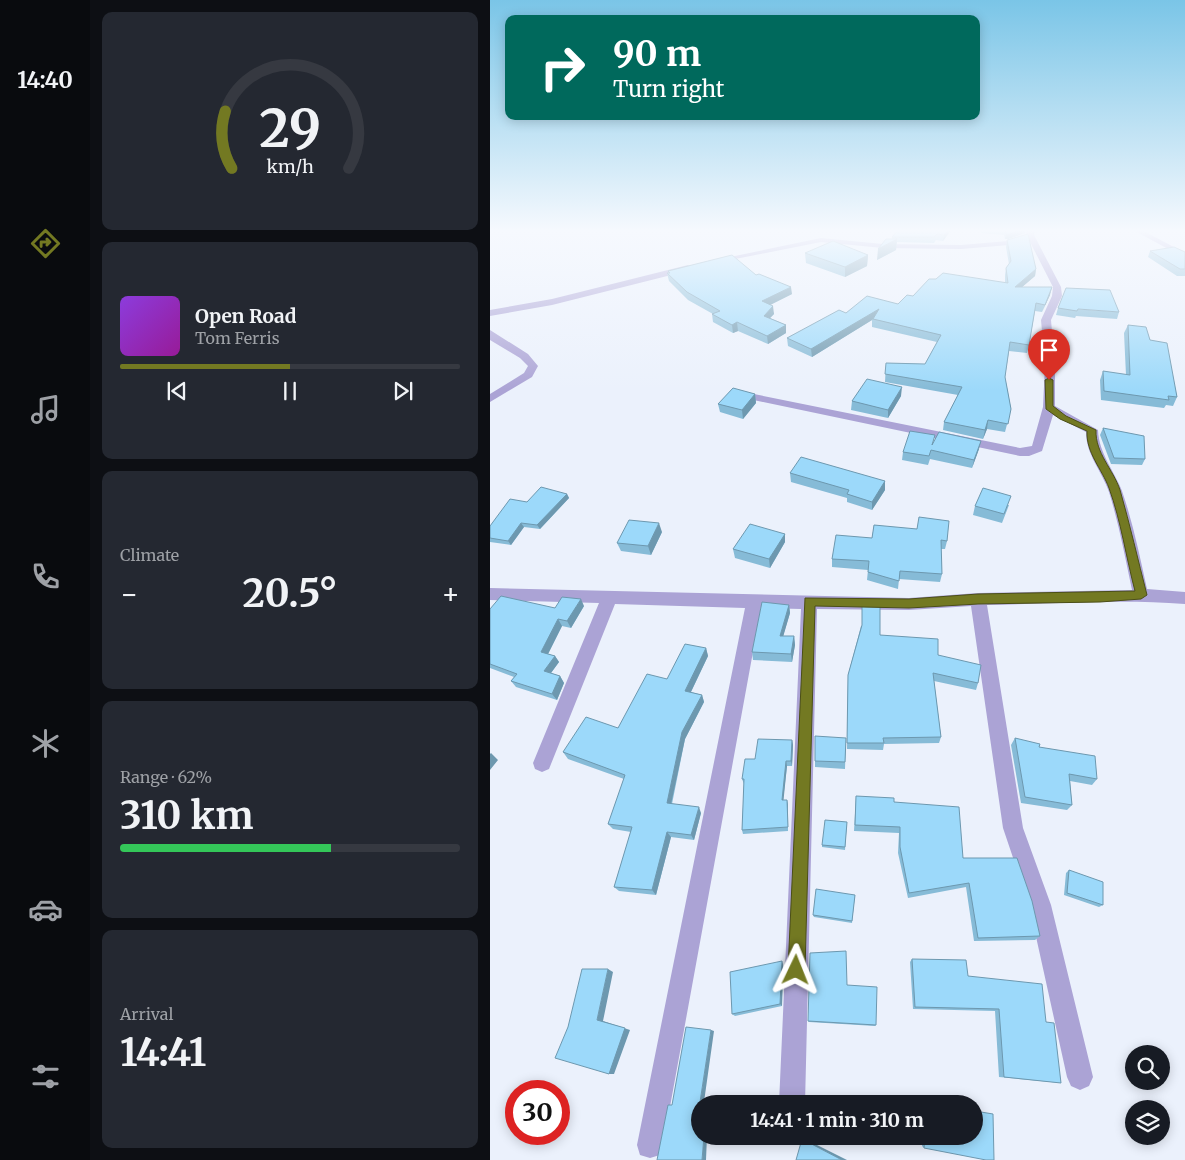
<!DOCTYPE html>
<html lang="en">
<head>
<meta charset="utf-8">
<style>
	:root { --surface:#171b24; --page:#242831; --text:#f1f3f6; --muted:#9ea1a6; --line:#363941; --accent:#737922 }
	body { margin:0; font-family:Merriweather,serif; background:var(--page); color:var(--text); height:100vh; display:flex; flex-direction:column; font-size:19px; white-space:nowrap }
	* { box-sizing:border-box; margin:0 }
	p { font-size:16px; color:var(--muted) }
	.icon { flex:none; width:28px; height:28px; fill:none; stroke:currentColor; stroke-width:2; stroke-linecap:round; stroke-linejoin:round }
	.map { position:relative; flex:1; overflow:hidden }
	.panel { display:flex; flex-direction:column; gap:12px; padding:12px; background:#0d0f14; width:400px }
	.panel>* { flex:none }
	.top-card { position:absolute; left:15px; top:15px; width:475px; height:105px; border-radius:10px; box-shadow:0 2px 12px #0003; background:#00695c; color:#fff; overflow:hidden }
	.buttons { position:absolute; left:635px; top:1045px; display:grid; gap:10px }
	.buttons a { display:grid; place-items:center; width:45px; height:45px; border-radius:50%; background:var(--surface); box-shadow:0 2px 12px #0003; font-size:25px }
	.speed { position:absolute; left:15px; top:1080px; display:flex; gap:10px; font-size:25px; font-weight:700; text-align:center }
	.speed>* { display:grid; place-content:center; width:65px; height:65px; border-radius:50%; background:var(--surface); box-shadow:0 2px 12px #0003; line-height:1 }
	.speed .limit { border:8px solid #d22; background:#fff; color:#111 }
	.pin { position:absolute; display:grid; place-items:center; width:42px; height:42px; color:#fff; margin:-51px -21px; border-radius:50% 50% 50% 0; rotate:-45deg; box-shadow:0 0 5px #0007 }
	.pin .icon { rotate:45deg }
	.me { position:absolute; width:55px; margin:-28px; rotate:2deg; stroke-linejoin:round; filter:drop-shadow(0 0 4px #0008) }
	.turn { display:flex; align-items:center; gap:18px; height:105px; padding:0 25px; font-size:22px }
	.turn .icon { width:65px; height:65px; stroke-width:2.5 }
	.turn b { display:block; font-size:35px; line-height:42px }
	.big { font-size:38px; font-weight:700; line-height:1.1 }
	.panel .tile { flex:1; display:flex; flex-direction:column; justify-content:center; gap:8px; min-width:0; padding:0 18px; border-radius:10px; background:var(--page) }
	.panel .dial { align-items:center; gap:0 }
	.dial svg { height:130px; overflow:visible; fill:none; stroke:var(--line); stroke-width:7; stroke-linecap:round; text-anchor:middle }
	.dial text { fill:var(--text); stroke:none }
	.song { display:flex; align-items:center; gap:15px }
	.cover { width:60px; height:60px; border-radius:8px; background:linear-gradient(135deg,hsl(270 70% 55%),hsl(300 70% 35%)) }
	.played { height:5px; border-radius:2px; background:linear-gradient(90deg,var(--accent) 50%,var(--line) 50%) }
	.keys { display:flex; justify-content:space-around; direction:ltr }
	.heat { display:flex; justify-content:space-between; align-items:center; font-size:28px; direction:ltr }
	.charge { height:8px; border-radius:4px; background:linear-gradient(90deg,#34c759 62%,var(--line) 0) }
	.trip { position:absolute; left:201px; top:1095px; width:292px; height:50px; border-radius:25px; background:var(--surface); box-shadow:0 2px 12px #0003; font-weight:700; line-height:50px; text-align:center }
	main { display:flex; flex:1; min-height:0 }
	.menu { display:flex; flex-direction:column; width:90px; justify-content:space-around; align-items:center; background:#090b0e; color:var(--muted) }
	.menu .icon { width:35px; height:35px }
	.menu .selected { color:var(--accent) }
	.menu b { font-size:22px; color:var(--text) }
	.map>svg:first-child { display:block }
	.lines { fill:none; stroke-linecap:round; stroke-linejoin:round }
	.street { fill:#aba3d5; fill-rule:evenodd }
	.wall { fill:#86bbd7 }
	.shaded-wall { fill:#6d98af }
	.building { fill:#9cd9fa; stroke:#6d98af }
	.route { fill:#737922; stroke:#4b4f16 }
</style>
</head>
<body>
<main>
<nav class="menu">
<b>14:40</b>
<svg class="icon selected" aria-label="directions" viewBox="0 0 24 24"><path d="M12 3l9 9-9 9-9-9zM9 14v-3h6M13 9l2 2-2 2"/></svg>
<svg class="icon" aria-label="music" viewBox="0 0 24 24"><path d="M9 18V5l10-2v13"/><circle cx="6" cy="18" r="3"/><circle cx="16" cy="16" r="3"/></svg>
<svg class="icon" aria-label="phone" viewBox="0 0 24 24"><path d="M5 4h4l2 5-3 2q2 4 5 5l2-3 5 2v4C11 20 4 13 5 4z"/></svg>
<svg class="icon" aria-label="climate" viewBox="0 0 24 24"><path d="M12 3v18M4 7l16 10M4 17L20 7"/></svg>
<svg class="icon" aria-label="car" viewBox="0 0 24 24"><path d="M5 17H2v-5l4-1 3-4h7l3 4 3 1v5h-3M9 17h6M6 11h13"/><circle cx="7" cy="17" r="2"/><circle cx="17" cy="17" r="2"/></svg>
<svg class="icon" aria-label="filters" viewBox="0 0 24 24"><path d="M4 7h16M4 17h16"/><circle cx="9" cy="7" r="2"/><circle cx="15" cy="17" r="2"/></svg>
</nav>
<section class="panel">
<div class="tile dial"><svg viewBox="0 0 100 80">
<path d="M14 69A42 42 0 1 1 86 69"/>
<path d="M14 69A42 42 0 0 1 10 34" stroke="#737922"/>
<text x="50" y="56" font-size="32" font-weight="700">29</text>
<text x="50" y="72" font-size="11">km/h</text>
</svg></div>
<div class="tile">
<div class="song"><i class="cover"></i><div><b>Open Road</b><p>Tom Ferris</p></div></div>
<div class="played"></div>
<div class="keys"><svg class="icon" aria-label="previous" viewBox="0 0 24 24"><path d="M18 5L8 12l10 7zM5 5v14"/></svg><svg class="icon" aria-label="pause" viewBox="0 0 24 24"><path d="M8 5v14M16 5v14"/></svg><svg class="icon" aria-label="next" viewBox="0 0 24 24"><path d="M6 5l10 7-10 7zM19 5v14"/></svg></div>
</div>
<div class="tile"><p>Climate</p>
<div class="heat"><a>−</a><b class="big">20.5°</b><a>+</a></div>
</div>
<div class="tile"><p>Range · 62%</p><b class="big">310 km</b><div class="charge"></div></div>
<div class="tile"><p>Arrival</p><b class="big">14:41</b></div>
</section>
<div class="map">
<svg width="695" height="1160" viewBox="0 0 695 1160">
	<rect width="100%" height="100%" fill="#ebf1fc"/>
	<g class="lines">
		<path class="street" d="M538,229H545L544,235L571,287L572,296L561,320L565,365V406L608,430C609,454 624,470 632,491C643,523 650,557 657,589L695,592V604C629,599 563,604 497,605L533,828L561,905L603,1077L599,1086L590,1090L581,1086L577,1077L539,905L513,828L481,606L419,610L327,609L315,1104H289L311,609L271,608L173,1145L170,1155L160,1158L150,1155L147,1145L255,608L125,604L59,769L52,772L45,769L43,763L109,603L0,600V588L419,598L488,593L642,590C635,557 629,524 619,492C612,471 596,455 596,432L563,415L552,451L539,456H530L249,397L243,394L249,391L530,448L542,446L553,407L555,365L551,320L562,296L563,287L538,238L519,245L471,249L393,248L331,242L225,263L221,261L331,238L393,244L471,245L518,241L536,234Z
			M641,229H650L695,253V258Z
			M198,265L202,268L201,270L62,305L0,316V310L62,299Z
			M0,330L38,354L48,366L42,377L0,402V394L34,373L38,366L30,358L0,340Z"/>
	</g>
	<path class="wall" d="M409,229H462L453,241L446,240L444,243L407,242L406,250L387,260L402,239V237Z
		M491,229H535V233L518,239H515L514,235L491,233Z
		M517,240L546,269L545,276L532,287L560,295L552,312L545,311L539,345L537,353L519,351L515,377L521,409L515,432L497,429L493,439L453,430L454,422L468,395L395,382L396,363L435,364L447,342L382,327V320L322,357L298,346L297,338L356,313L408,304L423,296L515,283V275L516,268L519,264L516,247Z
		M660,251L695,252V276H687L658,257Z
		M315,253L378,255L377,266L355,277L316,263Z
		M178,271L266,275L302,294L280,305L284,314L280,318L296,325V333L278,344L248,331L243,333L223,322L222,314H223L198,300L179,281L177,273H179Z
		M568,308L629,312L627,319L586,316L585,318L566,315Z
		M638,325L660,340L687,397L683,406L676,405L674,408L611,400L610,380L613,371L636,375L634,333Z
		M265,394L266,403L253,419L230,412L228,404Z
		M411,396L398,418L361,410L362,401Z
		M613,428L655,459L652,465L621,464L610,435Z
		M444,442L489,449L482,468L440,459L438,465L412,460L413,452Z
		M300,473L395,481V490L382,510L357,502V498L301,482Z
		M77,494L79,498L50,529L34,527L21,545L0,542V526L37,502Z
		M519,505L512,523L483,515L485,506Z
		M384,525L457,541L455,549H451L452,574L450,582L409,579L408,589L377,580L378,570L342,567V559L382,538Z
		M172,532L161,555L131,551L127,543Z
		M295,534V542L280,568L245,558L243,549Z
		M299,605L300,613L293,636H304L305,645L302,662L263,660L262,652Z
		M94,606L81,628L72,626L58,654L65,656L69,662L61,673L70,676L74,683L67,700L26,687L21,681L24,677L0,668V609L65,608Z
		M371,626L390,635L448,655L488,683L486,690L444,681L451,737L449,743L394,744L393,750L357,749L358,675Z
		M216,648L218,656L201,692L212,695L214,702L195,739L182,804L211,813L204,840L181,837L166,895L129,891L124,887L141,832L123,829L118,824L134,779L78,759L73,752L128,728L177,679Z
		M356,738L355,769L325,767V761Z
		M525,738L549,747L607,779L602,785L580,781L582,805L577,810L531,803L521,745Z
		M302,740L303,745L302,766H297L293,800H297L298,805V831L253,834L252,830L254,784L252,779L265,759Z
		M366,796L404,802L473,858L550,936L545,940L484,941L476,887L418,898L408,853L409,833L364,831Z
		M357,822L355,850L332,847V845Z
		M579,870L613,905L609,907L574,895L576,873Z
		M365,895L362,923L324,917L323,915Z
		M422,959L478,976L556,1022L571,1083L509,1077L505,1011L423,1009L420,962Z
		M293,964L292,1006L245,1016L242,1014Z
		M357,985L386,1025L385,1026L319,1022L318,1021Z
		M432,1136H485L434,1148L432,1146Z"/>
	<path class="shaded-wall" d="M459,229H462L453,241L454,235Z
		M532,229H535V233L518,239H515L516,234Z
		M407,239L406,250L387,260L388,249Z
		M378,255L377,266L355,277V267Z
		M546,269L545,276L524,294L525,287Z
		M301,287L302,294L272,309V301Z
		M562,287L560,295L552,312L555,305Z
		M283,306L284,314L274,324V316Z
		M389,309L383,319L382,320L322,357L321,349Z
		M247,322L248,331L243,333L242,325Z
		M296,325V333L278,344L277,336Z
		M412,387L411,396L398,418V410Z
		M265,394L266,403L253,419L252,410Z
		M498,420L497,429L493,439L495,430Z
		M491,441L489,449L482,468L484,460Z
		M395,481V490L382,510V502Z
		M77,494L79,498L50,529L47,525Z
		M31,523L34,527L21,545L18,541Z
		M169,523L172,532L161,555L158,546Z
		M295,534V542L280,568L279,559Z
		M91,599L94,606L81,628L77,621Z
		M299,605L300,613L291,644L290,636Z
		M68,619L72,626L56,658L51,652Z
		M304,636L305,645L302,662L301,654Z
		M216,648L218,656L198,698L195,691Z
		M65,656L69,662L58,677L54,671Z
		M70,676L74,683L67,700L62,694Z
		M212,695L214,702L195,739L180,809L177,803L192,732Z
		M302,740L303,745L302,766L301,761Z
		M1,753L8,760L0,770V754Z
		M296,761L297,766L293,805L292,800Z
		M297,800L298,805V831V827Z
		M209,807L211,813L204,840L201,835Z
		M177,832L181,837L166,895L162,890Z
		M292,961L293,964L292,1006L290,1004Z
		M118,969L123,972L113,1021L140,1030L124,1074H119L107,1020Z
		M221,1030L224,1031L214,1102H210Z
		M214,1136H217L216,1160H212Z
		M313,1138L357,1160H352L312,1139Z"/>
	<path class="building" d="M409,229H459L454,235L447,234L444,237H402Z
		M499,229H532L519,234H516L515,230Z
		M538,234L546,269L525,287H562L555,305L546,303L539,345L520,342L515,377L521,409L518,424L498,420L495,430L454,422L472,387L395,374L396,363L435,364L451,335L383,319L389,309L321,349L297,338L349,310L356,313L377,296L408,304L417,295L423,296L439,279H446L453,273L518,283L516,268L521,261L517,240Z
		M396,239H407L388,249Z
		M343,241L378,255L355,267L315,253Z
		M684,247L695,252V269H690L660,251Z
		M242,255L266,275L269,274L301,287L272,301L283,306L274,316L296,325L277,336L247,322L242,325L222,314L230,311L197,292L177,273H180L178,271Z
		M576,288L620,290L629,312L588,309L587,311L568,308Z
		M638,325L656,327L660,340L677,343L687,397L678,396L679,400L614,391L613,371L640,375Z
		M377,379L412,387L398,410L362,401Z
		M243,388L265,394L252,410L228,404Z
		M613,428L654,436L655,459L624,458Z
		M420,431L445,435L442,445L449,432L491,441L484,460L441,450L439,456L413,452Z
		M311,457L395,481L382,502L357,494L359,490L300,473Z
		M51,487L77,494L47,525L31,523L18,541L0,538V526L20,499L37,502Z
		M493,488L521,496L514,514L485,506Z
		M429,517L459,521L457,541L451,540L452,574L410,571L409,581L378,572L379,561L342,559L346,535L382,538L384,525L427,529Z
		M139,520L169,523L158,546L127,543Z
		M260,524L295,534L279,559L243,549Z
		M11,596L65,608L72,597L91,599L77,621L68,619L51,652L65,656L54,671L70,676L62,694L21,681L27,674L0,664V609Z
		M272,602L299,605L290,636H304L301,654L262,652Z
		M372,604H390V635L448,639V655L491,665L488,683L443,673L451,737L393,738L394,743H357L358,675L372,625Z
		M195,644L216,648L195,691L212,695L192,732L177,803L209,807L201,835L177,832L162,890L124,887L142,827L118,824L135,775L73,752L96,717L128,728L157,674L177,679Z
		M325,736L356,738L355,762L325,761Z
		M525,738L550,744L549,747L605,756L607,779L579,774L582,805L535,797Z
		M268,739L302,740L301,761H296L292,800H297L298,827L252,830L254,779H252L255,759H265Z
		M366,796L404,798V802L469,807L473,858H527L542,901L550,936L488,938L479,883L419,893L410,847V827L365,825Z
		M335,820L357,822L355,847L332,845Z
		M579,870L613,882V905L577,893Z
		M326,889L365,895L362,921L323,915Z
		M356,951L357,985L387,987L386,1025L318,1021L320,953Z
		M422,959L476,960L478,976L552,984L556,1022L564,1023L571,1083L514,1077L509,1009L425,1007Z
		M292,961L290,1004L242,1014L240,972Z
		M92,969H118L107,1020L135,1028L119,1074L65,1058L78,1027Z
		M196,1027L221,1030L210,1102H216V1104H210V1136H214L212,1160H167L178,1105H182Z
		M436,1102L448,1104H436Z
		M485,1111L503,1114L504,1160H496L434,1148L435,1136H485Z
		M312,1139L352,1160H306Z"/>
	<linearGradient id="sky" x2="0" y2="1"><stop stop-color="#7ac5e7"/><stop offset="0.59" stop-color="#f6f9fe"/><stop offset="1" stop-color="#f6f9fe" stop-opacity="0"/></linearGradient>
	<rect width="695" height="391" fill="url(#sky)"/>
	<path class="route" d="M559,378L563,380V406L576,416L606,430C605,453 623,469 630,490C640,525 648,560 657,595L651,599L610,602L488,604L419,608L325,606L315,970L313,976L306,979L300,976L298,970L315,598L419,599L488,594L645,591C636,557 631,521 619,488C612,469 596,453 597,431L570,419L556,409L555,380Z"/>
</svg>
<div class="buttons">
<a><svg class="icon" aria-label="search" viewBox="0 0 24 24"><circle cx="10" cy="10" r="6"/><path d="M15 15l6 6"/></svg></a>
<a><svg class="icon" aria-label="layers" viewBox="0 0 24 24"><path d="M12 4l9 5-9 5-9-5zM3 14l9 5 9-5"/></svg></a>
</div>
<div class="speed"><div class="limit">30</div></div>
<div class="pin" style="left:559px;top:380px;background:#d93025"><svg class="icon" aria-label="arrive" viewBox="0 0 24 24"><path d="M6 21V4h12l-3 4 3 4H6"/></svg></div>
<svg class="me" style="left:306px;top:970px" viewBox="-20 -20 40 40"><path d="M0-17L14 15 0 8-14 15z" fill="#737922" stroke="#fff" stroke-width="4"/></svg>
<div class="trip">14:41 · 1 min · 310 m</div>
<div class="top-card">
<div class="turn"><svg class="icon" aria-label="right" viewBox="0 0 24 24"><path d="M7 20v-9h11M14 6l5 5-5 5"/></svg><div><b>90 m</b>Turn right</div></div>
</div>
</div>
</main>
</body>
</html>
